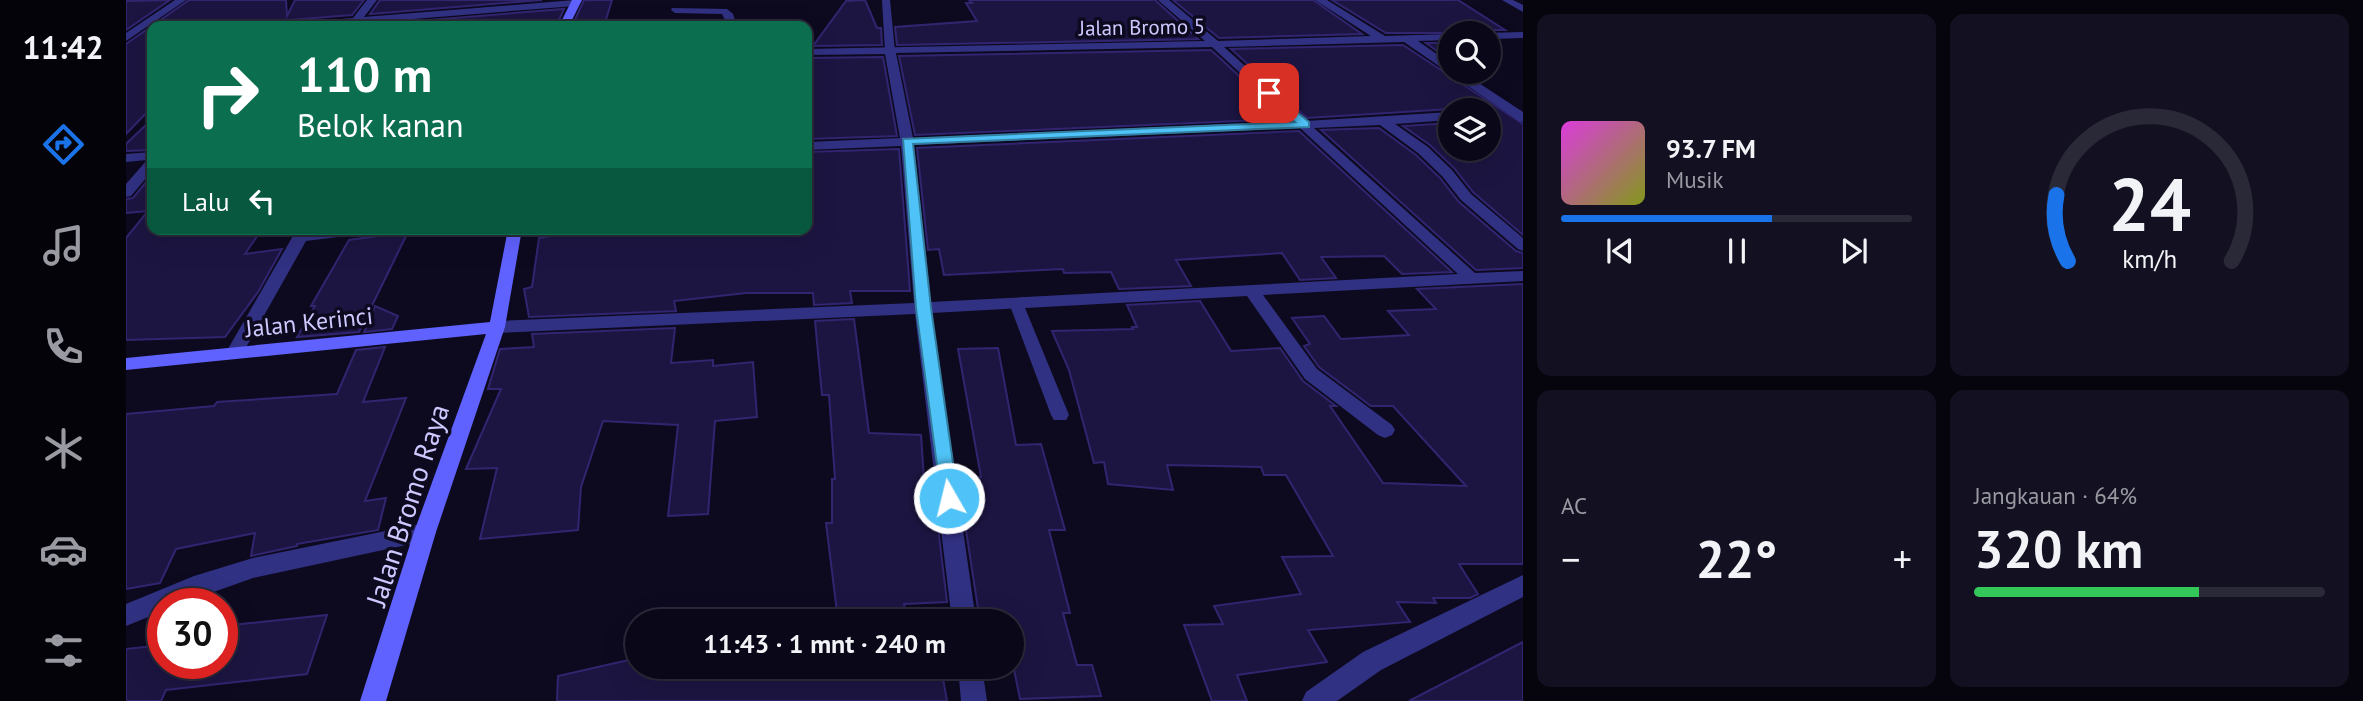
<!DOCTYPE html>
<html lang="id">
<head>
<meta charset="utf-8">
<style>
	:root { --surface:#0a0818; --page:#131121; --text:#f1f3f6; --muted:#999aa2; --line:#2a2937; --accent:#1a73e8 }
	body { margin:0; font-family:"PT Sans",sans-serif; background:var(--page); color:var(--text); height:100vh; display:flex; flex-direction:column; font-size:26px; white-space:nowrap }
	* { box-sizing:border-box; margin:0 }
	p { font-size:23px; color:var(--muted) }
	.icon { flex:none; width:38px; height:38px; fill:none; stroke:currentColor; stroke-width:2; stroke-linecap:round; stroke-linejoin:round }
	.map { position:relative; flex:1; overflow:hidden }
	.sheet { display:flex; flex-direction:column; gap:14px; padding:14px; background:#06040d; width:840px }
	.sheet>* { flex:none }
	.hud { position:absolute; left:21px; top:21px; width:665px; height:214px; border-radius:14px; box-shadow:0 7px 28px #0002,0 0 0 2px var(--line); background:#0b6e4f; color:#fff; overflow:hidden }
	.buttons { position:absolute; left:1312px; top:21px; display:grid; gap:14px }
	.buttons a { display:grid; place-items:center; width:63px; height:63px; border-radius:50%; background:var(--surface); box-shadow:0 7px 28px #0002,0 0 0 2px var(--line); font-size:35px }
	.speed { position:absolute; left:21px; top:588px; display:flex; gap:14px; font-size:35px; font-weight:700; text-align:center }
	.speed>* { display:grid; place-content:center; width:91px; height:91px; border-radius:50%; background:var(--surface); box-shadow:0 7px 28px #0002,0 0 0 2px var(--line); line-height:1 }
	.speed .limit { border:10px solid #d22; background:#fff; color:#111 }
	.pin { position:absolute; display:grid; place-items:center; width:60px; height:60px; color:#fff; margin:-30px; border-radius:14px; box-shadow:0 4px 10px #0006 }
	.me { position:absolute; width:77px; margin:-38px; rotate:352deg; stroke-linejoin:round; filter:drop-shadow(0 0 5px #0008) }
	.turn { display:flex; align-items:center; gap:24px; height:147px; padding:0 35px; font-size:32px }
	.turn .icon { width:91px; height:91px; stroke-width:2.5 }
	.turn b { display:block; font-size:49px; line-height:60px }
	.then { display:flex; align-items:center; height:66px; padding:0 35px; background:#0003; gap:14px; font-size:26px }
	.big { font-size:52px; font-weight:800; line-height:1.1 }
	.sheet .widget { flex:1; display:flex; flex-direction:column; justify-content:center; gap:10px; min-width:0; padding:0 24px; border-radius:14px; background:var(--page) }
	.sheet .dial { align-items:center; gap:0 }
	.dial svg { height:182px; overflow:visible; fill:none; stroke:var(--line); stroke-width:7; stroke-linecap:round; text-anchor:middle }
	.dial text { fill:var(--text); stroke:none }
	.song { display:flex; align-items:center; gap:21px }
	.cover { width:84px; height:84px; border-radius:10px; background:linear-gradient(135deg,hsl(300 70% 55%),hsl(70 70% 35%)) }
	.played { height:7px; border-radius:4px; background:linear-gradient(90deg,var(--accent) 60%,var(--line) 60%) }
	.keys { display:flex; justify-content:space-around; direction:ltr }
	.heat { display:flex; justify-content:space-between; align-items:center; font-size:38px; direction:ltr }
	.charge { height:10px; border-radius:5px; background:linear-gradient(90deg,#34c759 64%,var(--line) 0) }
	.sheet .tiles { flex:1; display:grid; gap:14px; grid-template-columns:repeat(2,1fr) }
	.trip { position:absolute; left:499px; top:609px; width:399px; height:70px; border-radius:35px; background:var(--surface); box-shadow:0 7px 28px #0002,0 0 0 2px var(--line); font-weight:800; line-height:70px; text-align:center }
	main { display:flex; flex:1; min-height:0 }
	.menu { display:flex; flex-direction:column; width:126px; justify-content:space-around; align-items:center; background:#04030a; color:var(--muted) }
	.menu .icon { width:49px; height:49px }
	.menu .current { color:var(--accent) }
	.menu b { font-size:32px; color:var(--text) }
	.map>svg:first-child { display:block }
	.building { fill:#1c1542; stroke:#312570; stroke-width:2 }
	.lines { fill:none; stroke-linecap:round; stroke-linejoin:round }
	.lane { fill:#313183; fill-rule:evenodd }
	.street { fill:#313183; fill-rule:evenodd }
	.secondary { fill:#6062ff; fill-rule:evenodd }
	.route { fill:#4fc3f7; stroke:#337fa1; stroke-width:2 }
	.labels { text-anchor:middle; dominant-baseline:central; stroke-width:7; stroke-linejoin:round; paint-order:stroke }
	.far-street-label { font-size:21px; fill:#cdc9ff; stroke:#0d0a20 }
	.street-label { font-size:24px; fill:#cdc9ff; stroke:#0d0a20 }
	.near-street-label { font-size:28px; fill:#cdc9ff; stroke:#0d0a20 }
</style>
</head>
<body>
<main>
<nav class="menu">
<b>11:42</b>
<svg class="icon current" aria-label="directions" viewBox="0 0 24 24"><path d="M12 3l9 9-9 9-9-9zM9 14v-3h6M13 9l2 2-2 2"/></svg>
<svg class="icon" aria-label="music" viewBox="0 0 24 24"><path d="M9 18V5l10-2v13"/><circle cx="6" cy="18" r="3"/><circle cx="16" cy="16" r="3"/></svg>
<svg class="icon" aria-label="phone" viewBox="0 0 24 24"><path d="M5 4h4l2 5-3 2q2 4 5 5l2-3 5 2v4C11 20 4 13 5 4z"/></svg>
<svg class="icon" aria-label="climate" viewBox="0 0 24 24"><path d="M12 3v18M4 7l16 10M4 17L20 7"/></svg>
<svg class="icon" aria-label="car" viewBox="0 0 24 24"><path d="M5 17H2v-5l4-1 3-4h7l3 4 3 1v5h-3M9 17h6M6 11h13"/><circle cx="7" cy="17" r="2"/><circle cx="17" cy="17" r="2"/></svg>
<svg class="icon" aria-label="filters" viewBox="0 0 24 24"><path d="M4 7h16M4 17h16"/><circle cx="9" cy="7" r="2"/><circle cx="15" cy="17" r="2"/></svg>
</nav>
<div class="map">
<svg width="1397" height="701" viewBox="0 0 1397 701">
	<rect width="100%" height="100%" fill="#0d0a20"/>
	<path class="building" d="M44,0L0,30V1Z
		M63,0H160L161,16L169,0H238L226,15L164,20L157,26V23L26,26Z
		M254,0H416L244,14Z
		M458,0H486L478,26H446Z
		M739,0L751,28H755L756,45L687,46L720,1Z
		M843,0H1029L1072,39L771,45L769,27L851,21L840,3H846Z
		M1047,0H1187L1236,34L1093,38Z
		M1206,0H1332L1379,30H1361L1359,33H1260Z
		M438,9L430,26H229Z
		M26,26V107L0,134V44Z
		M1300,43H1325V61Z
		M1277,45L1397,124V235L1347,192L1328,168L1304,145L1277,126L1325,123V149H1363V110L1325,109L1181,118L1105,49Z
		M1085,50L1160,119L789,135L773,56Z
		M757,57L771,136L681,139V58Z
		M26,119V150L0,151V144Z
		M1253,128L1290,155L1314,178L1333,202L1390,251L1397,253V268L1350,270L1195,130Z
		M1173,131L1326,272L1276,274L1258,256L1195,257L1210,278L1174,280L1156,253L1050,260L1065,286L993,289L985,272L938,273L937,269L818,275L813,249L802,250L791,148Z
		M773,149L784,291H724L726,303L688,305L687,293H620L548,301L550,311L403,317L398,289L406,287L413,238L468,229H681V152Z
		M26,175V233L136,229L119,254L156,249L132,292L99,337L0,340V238L22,211L0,213V199L7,198Z
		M282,232L233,332L171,337L189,306H185L223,240Z
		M1397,284V564H1333L1352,594L1344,598H1307L1310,603L1271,602L1284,622L1182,630L1201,662L1111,675L1121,701H1086L1058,625L1097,624L1088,606L1175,594L1156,557L1207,556L1160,475H1138L1135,467L1041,465L1047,490L982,484L978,462L968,463L943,370L926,331L1007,329L1006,327H1011L1001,305L1074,301L1105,351L1154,348L1177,381L1210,406H1204L1257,483L1340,486L1267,406H1245L1193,367L1178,346L1184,344L1166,318L1198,316L1215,339L1283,335L1262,311L1310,309L1291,289Z
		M249,306L272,316L266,329L238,332Z
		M728,319L743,433L795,435L798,479L806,478L821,602L778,604L781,621H617V617L711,612L700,523H706V479H709L703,395H696L689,321Z
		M549,328L545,363L587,360V366L627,362L631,417L589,421L582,514L542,516L552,425L477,421L455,487L452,530L354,539L371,468L340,469L375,389H362L374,349L408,347L406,334Z
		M259,347L237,402L280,398L239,501L260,498L252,530L171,544V546L125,556L129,533L50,549L34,583L0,589V414L88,406L91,402L211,394L230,350Z
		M872,348L890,445L915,444L939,530H923L944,613H937L951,665H966L975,696L894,699L886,660V621H868L866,614L853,615L832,478L855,477L832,349Z
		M201,615L181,674L40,690L35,701H0V649L37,645V663H96V626Z
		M1397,642V701H1283Z
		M507,659V667H815L821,701H431L432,676Z"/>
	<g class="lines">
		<path class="lane" d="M756,0H764L769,52L764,55L759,52Z
			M1376,0H1387L1397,5V12Z
			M546,8L601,9L607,14L611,26H602L596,14L549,13L545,10Z
			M890,298L897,303L943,415L940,420H928L925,415L883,303Z"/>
		<path class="street" d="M49,0H60L0,41V33Z
			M241,0H251L238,17L449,0L454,3L449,6L199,26H159L164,23L227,18Z
			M1032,0H1043L1092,41L1245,36L1189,0H1201L1259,36L1325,34V40L1292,41L1325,64V72H1336L1397,112V122L1393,121L1278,42L1098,47L1180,121L1325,112V120L1269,124L1302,147L1326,170L1345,194L1397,238V251L1392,249L1335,200L1316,176L1292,153L1254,125L1188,128L1349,273L1397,271V281L1137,295L1191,369L1266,425L1269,430L1266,435L1259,438L1252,435L1179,379L1121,296L806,313L850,621H826L789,314L371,333L363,327L371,321L788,303L775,146L681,150V142L774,138L759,54L681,55V49L1079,41ZM1086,47L1166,121L787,138L770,53ZM1174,128L1332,274L805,302L788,145Z
			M1397,32V38L1363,39L1361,33Z
			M26,152V171L5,196L0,197V184L21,160L0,162V154Z
			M171,229H251L244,233L180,241L114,358H102L99,354Z
			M299,523L307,525L310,532L307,539L299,541L127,578L54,604H37V611L0,626V604L68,576L127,558Z
			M1397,575V597L1255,670L1211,701H1176L1180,692L1237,652Z
			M832,667H856L861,701H835Z"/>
		<path class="secondary" d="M446,0H456L443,26H433Z
			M382,229H396L379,327L310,532L260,701H234L288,532L360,334L0,370V358L364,322Z"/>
	</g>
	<path class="route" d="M1143,89L1183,122V127L787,144L805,308L832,498L830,503L823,506L816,503L790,308L777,139L1169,122L1139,95L1138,93Z"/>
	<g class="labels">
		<g class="far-street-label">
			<text transform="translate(1016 27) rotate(-1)">Jalan Bromo 5</text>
		</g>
		<g class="street-label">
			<text transform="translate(183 322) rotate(-6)">Jalan Kerinci</text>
		</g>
		<g class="near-street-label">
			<text transform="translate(281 505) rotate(-72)">Jalan Bromo Raya</text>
		</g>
	</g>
</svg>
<div class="buttons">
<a><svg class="icon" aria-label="search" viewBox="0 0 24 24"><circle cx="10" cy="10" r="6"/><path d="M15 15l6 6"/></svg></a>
<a><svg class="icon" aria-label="layers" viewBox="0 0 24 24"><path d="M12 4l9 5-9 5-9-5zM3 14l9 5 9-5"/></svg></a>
</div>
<div class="speed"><div class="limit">30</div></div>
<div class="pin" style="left:1143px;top:93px;background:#d93025"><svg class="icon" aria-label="arrive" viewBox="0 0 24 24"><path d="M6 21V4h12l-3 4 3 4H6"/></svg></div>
<svg class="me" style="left:823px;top:498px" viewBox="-20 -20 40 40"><circle r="17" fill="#4fc3f7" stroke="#fff" stroke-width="3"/><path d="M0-11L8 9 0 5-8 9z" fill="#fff"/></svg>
<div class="trip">11:43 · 1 mnt · 240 m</div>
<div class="hud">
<div class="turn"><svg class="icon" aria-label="right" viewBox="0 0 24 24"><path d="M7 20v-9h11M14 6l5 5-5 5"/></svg><div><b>110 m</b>Belok kanan</div></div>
<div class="then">Lalu<svg class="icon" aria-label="left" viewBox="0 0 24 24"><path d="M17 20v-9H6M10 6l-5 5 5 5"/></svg></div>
</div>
</div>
<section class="sheet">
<div class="tiles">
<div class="widget">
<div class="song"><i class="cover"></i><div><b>93.7 FM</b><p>Musik</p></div></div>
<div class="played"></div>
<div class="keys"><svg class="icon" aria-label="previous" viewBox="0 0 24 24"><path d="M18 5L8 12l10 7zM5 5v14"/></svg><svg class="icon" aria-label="pause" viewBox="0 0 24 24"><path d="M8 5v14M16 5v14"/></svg><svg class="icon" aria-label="next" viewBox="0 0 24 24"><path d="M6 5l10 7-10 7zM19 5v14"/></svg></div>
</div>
<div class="widget dial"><svg viewBox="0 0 100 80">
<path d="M14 69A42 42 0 1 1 86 69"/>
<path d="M14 69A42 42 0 0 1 9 40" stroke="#1a73e8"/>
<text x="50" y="56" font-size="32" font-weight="700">24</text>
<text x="50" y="72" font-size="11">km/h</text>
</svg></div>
<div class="widget"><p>AC</p>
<div class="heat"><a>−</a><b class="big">22°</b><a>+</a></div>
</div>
<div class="widget"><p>Jangkauan · 64%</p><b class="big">320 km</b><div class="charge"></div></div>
</div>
</section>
</main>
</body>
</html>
